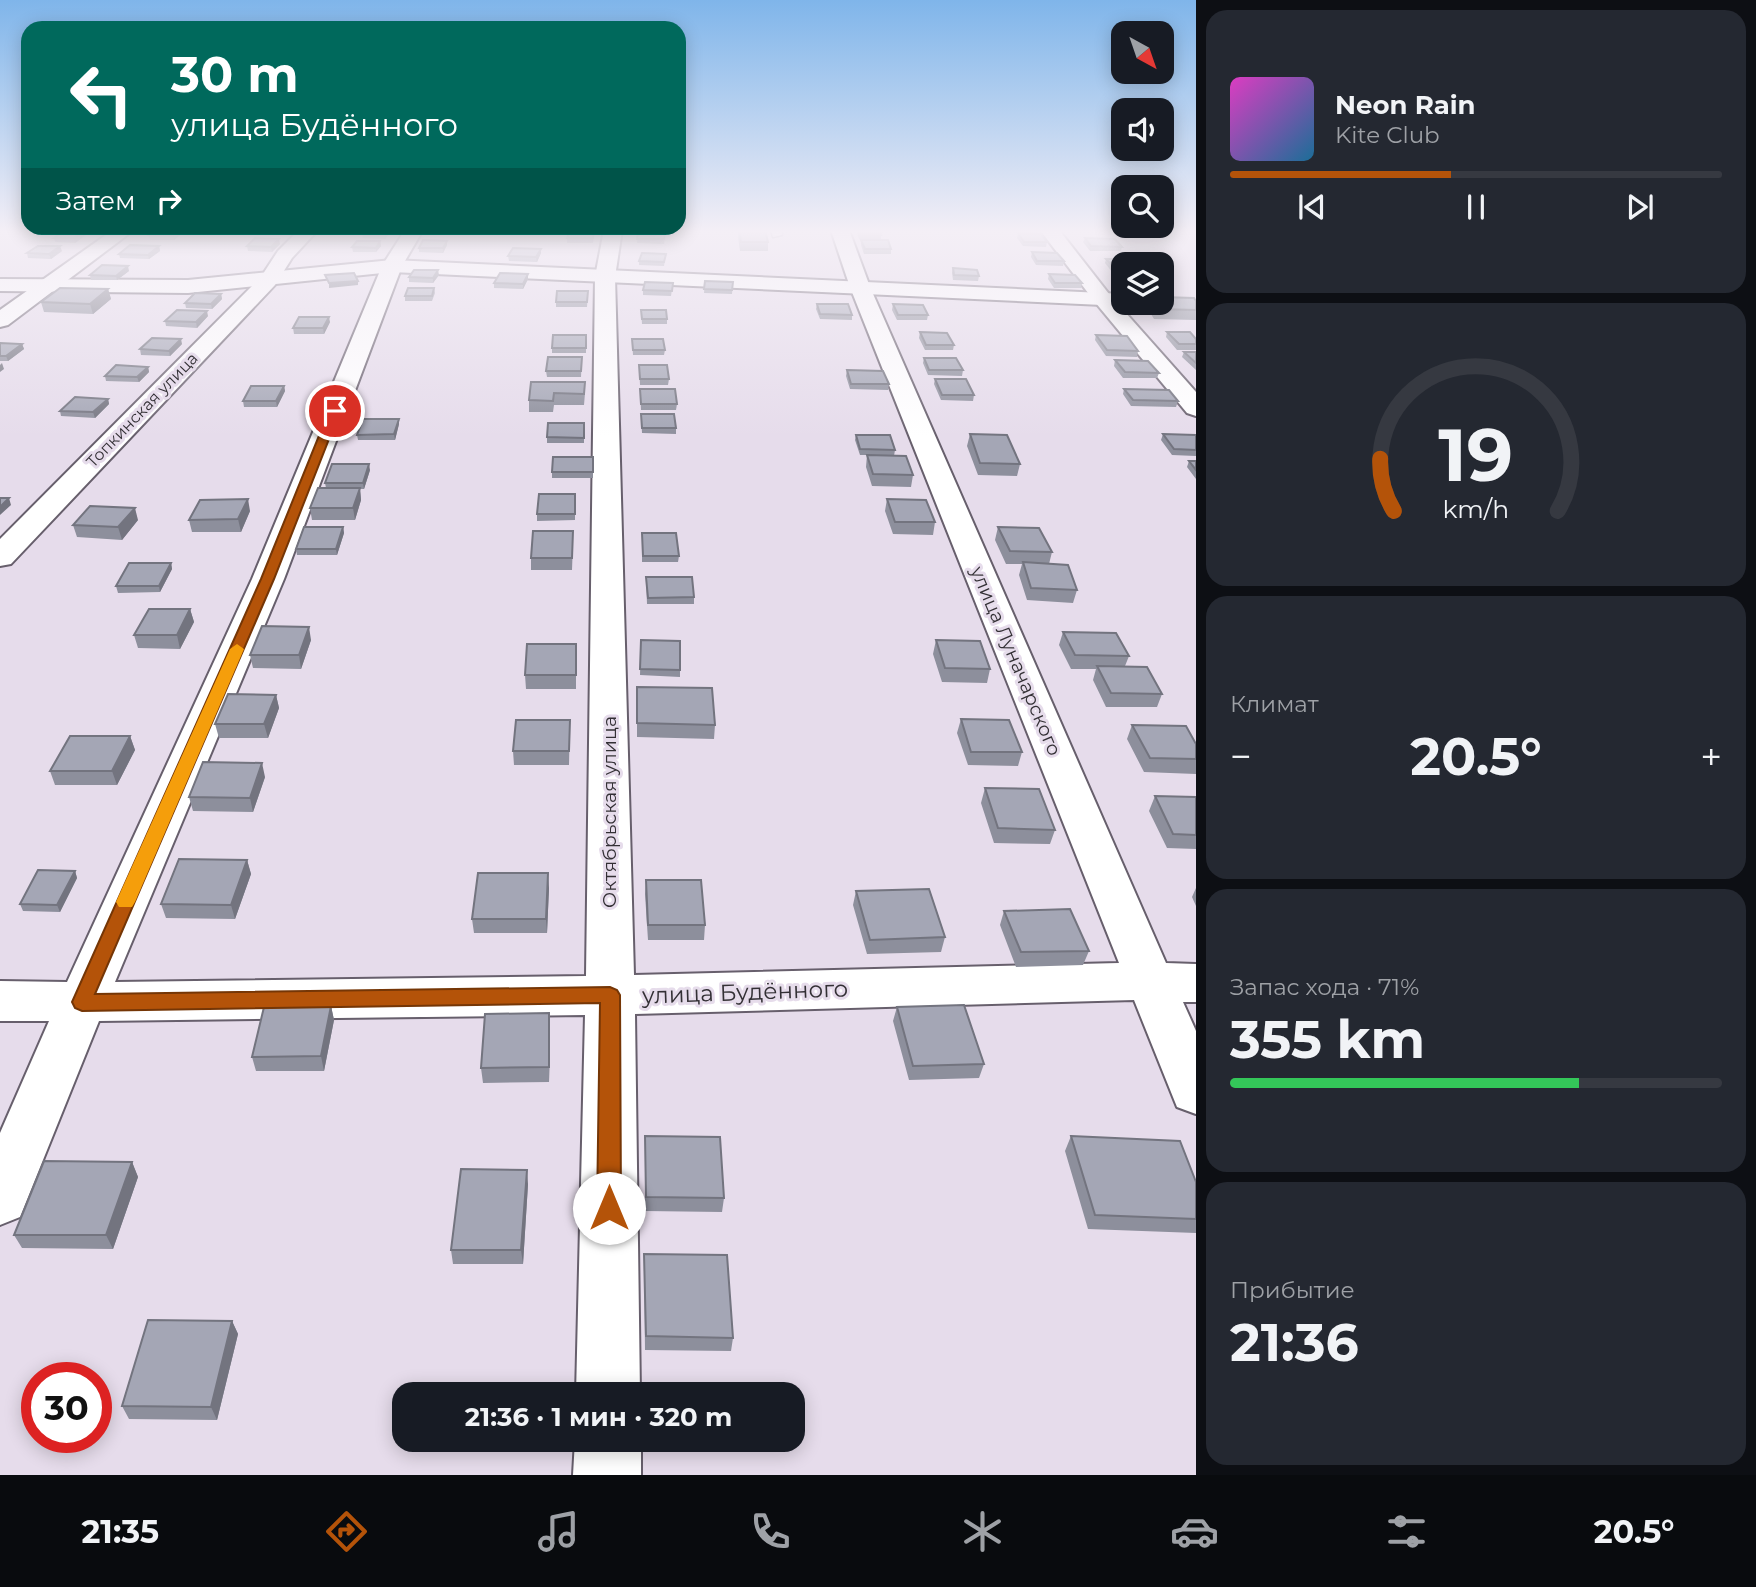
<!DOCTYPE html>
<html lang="ru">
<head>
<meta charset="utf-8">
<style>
	:root { --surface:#171b24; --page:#242831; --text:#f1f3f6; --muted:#9ea1a6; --line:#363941; --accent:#b45309 }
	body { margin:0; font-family:Montserrat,sans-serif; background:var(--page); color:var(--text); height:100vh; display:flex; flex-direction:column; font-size:26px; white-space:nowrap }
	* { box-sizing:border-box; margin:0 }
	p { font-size:23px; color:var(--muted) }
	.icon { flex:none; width:38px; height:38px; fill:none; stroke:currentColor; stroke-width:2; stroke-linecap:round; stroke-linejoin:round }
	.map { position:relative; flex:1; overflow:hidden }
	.details { display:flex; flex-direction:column; gap:10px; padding:10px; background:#0d0f14; width:560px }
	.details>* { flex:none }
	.banner { position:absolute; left:21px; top:21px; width:665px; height:214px; border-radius:21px; box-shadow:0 4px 18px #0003; background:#00695c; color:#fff; overflow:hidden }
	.needle { width:46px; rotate:140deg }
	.fabs { position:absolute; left:1111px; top:21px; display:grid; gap:14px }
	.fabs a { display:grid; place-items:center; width:63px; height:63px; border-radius:14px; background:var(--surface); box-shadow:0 4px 18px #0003; font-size:35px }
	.speed { position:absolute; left:21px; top:1362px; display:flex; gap:14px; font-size:35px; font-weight:700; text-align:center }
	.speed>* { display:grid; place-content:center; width:91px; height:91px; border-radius:50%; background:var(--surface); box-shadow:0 4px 18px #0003; line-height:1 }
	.speed .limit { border:10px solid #d22; background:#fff; color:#111 }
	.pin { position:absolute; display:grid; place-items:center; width:60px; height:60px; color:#fff; margin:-30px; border:4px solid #fff; border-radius:50%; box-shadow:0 2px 7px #0007 }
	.me { position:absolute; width:77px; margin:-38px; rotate:0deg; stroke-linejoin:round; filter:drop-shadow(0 0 5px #0008) }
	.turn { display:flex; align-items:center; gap:24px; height:147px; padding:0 35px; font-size:32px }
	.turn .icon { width:91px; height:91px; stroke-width:2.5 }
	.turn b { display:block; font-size:49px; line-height:60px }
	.then { display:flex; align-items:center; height:66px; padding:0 35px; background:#0003; gap:14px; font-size:26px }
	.big { font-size:52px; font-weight:700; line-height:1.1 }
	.details .tile { flex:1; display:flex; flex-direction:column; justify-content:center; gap:10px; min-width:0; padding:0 24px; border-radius:21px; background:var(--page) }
	.details .dial { align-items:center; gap:0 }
	.dial svg { height:182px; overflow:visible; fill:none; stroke:var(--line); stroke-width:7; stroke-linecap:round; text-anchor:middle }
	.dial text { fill:var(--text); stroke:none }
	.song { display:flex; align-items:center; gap:21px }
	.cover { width:84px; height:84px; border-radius:10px; background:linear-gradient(135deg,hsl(310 70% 55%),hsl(200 70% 35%)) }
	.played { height:7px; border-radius:4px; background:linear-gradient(90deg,var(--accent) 45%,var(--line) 45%) }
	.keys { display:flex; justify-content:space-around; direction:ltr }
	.heat { display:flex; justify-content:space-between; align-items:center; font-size:38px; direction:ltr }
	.charge { height:10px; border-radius:5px; background:linear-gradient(90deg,#34c759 71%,var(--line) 0) }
	.trip { position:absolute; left:392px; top:1382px; width:413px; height:70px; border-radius:21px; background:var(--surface); box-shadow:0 4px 18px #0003; font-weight:700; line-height:70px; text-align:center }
	.menu { display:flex; height:112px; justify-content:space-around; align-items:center; background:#090b0e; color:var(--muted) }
	.menu .icon { width:49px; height:49px }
	.menu .on { color:var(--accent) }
	.menu b { font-size:32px; color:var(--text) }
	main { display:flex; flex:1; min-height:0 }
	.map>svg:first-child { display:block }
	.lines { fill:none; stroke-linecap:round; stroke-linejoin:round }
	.service-casing { stroke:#675f6c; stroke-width:3 }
	.minor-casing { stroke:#675f6c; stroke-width:4 }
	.tertiary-casing { stroke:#675f6c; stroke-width:4 }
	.service { fill:#fff; fill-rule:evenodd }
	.minor { fill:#fff; fill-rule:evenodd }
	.tertiary { fill:#fff; fill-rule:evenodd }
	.wall { fill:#8d8f9c }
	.shaded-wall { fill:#73747f }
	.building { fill:#a4a6b5; stroke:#73747f; stroke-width:2 }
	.route { fill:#b45309; stroke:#753606; stroke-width:2 }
	.slow { fill:#f59e0b }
	.labels { text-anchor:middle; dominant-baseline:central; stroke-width:6; stroke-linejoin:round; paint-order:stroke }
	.far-street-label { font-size:16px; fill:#333035; stroke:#e6dceb }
	.street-label { font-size:19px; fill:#333035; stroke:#e6dceb }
	.near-street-label { font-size:23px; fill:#333035; stroke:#e6dceb }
</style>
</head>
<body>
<main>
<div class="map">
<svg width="1196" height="1475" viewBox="0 0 1196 1475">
	<rect width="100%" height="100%" fill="#e6dceb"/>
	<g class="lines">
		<g class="service-casing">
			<path id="service" d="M771,230H781L782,235L773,237Z"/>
		</g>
		<g class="minor-casing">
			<path id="minor" d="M113,230H134L8,325L0,327V310Z
				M299,230H318L292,258L275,285L11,564L0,566V539L261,277L278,251Z
				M405,230H423L402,266L284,579L115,982L586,976L595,277L604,230H622L615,277L634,975L1119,963L850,287L831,230H849L870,287L1166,963L1196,964V1002H1183L1196,1031V1114L1177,1107L1134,1000L635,1014L640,1395H576L585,1015L99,1021L20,1217L0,1225V1133L49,1021H0V981L67,982L252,579L382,266Z
				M1040,230H1059L1109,294L1196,392V416L1187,413L1095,302Z
				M575,1440H641V1475H573Z"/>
		</g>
		<g class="tertiary-casing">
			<path id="tertiary" d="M392,260L1124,294V303H1133L1124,306L392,272L188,293L0,291V279L188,280Z"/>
		</g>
		<use href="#service" class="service"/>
		<use href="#minor" class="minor"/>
		<use href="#tertiary" class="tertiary"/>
	</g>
	<path class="wall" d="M739,230L768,242V251H740L738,237Z
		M856,230H879L881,235V239H859Z
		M85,231L86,235L75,243L55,242L54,238Z
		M638,231H665L664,244L637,243Z
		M184,232L174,240H150L149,235Z
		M390,232L385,239L363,238L362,234Z
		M1018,233L1047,242L1046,247L1023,246L1017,238Z
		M594,235L593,243H567V238Z
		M1085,238L1122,247L1121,251H1090L1083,242Z
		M861,240L891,249V254H864L861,245Z
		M380,241L381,246L376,252H353L352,247Z
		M280,244L272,252L248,251L247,246Z
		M447,245L443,253L419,252V248Z
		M159,246L160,251L149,259L120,258L119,254Z
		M541,249V253L537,262L509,261L508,256Z
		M62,251L51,259L28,258L27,253Z
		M1032,252L1064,261L1063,266L1036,265L1031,257Z
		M666,254L664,266L639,265V261Z
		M1106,259L1124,264V272H1112L1105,263Z
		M953,268L979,276L978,281L953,280L952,273Z
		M129,271L117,280H91L90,275Z
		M1049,274L1082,283L1081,288H1054L1048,279Z
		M439,275L433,283L409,282V277Z
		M528,279L523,289L494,288V283Z
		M705,281L733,282L732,294L704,293Z
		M673,283L671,296L643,295V290Z
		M434,288L435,293L432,301H405V296Z
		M108,289L111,299L93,314L44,312L41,302Z
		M588,291L587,307H556V302Z
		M221,294L222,299L212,309L186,308L185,303Z
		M1196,301V320L1154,319L1146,306L1147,303Z
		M817,304L852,315V320L820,319L816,309Z
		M893,304L928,315L927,320H897L892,310Z
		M641,310L667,319V324H642Z
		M208,316L197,328L166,326L165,321Z
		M330,322L324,334H294L293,328Z
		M920,332L954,345L953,350H925L919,338Z
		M1167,332L1196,339V350H1177L1166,337Z
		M586,335V353H552V348Z
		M1096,335L1138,351L1137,357L1106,356L1095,340Z
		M632,339L665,350L664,355H633Z
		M0,343L22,344L24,349L8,361H0Z
		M182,344L170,356L141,355L140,349Z
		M1184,352H1196V370L1182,357Z
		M582,357L581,377H547L546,371Z
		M924,358L963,370L962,376L928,375L923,363Z
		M1115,360L1159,373L1157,378H1123L1114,366Z
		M639,365L669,379L668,385H640Z
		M148,367L149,372L139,382L106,381L105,376Z
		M847,370L889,384L888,390L850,389L846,376Z
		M935,379L974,395L973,401L941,400L934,384Z
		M531,382L585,393L584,405H554L553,412H529V400Z
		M284,386L285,391L277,407H244L243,401Z
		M640,389L677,404L676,410H641Z
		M1124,389L1178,401L1176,407L1131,406L1123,394Z
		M108,399L109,404L95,418L61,416L60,411Z
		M641,414L676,428V434L642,433Z
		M584,423V443H547V437Z
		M399,424L395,440H358L357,435Z
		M970,434L1020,464L1017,476L978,475L967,446Z
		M1163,434L1196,435V456L1172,455L1161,440Z
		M856,435L895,450L894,456L913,475L911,487L872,486L866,467L867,455H860L855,440Z
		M593,457V478H552V472Z
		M1189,461H1196V479L1187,467Z
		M370,470L364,489H360L361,500L355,520H312L310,508L326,488L325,483Z
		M575,494V520L537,521V514Z
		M887,499L935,522L933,535L893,534L885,511Z
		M250,511L241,532H192L189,520Z
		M138,520L122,540L77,537L73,525Z
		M343,527L344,533L337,555H297L296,549Z
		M998,527L1052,552L1049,564L1077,590L1073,603L1027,600L1019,575L1022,564H1006L995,540Z
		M642,533L679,556L678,562H642Z
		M573,543L572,570H531V558Z
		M171,563L172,569L160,592L118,593L116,586Z
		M646,577L694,597V604H647Z
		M190,609L194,622L180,649L138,648L134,635Z
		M1063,632L1129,656L1125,666L1162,694L1157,707H1106L1093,680L1096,669H1071L1059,645Z
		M311,640L301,669L253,668L250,655Z
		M641,640L680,641V677L640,675Z
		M936,640L990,669L987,683L942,682L933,654Z
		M576,644V689H526L525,675Z
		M637,687L715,725L714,739L637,737Z
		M276,695L279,708L268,738H219L215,724Z
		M961,719L1022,752L1018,766L968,765L957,733Z
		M570,720L569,765H514L513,751Z
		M1132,725L1196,744V774L1144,772L1127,739Z
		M130,736L135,750L117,785H55L50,771Z
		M265,777L253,812L193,811L189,797Z
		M985,788L1055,830L1050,844L994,843L981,803Z
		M1155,796L1196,797V849L1167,848L1149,811Z
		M247,860L251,874L235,919L166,918L161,904Z
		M75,871L77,878L60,912L23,911L20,904Z
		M646,880L705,925L704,940H648L645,894Z
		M549,888L547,933H474L472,919Z
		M1196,888V906L1192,897Z
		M856,891L945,937L941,952L867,954L853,905Z
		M1004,911L1089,951L1083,965L1016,967L1000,925Z
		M331,1006L334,1020L324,1071H256L252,1057Z
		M897,1007L984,1064L979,1078L909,1080L893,1021Z
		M550,1027L549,1082L483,1083L481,1068Z
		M645,1136L724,1198L722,1212L645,1211Z
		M1071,1136L1196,1182V1233L1088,1229L1065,1151Z
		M132,1162L138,1177L113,1249L22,1248L14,1235Z
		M528,1184L523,1264H453L451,1250Z
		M644,1254L733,1338L731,1351L645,1350Z
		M232,1321L238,1334L217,1420L129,1419L122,1406Z"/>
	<path class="shaded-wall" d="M180,230H183L184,232L174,240L173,236Z
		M387,230H390V232L385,239V234Z
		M85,231L86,235L75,243L74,238Z
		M279,239L280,244L272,252L271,247Z
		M380,241L381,246L376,252V248Z
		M447,241V245L443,253V248Z
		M60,246L62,251L51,259L49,254Z
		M159,246L160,251L149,259L148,255Z
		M541,249V253L537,262L536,257Z
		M128,266L129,271L117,280L116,276Z
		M438,270L439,275L433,283V278Z
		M528,274V279L523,289V284Z
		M358,281V285L329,288V283Z
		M108,289L111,299L93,314L90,304Z
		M221,294L222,299L212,309L211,304Z
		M207,311L208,316L197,328L196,322Z
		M329,317L330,322L324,334L323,328Z
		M181,339L182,344L170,356L169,351Z
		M22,344L24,349L8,361L6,356Z
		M2,363L4,369L0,372V365Z
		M148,367L149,372L139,382L137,377Z
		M284,386L285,391L277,407L276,401Z
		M108,399L109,404L95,418L93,412Z
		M399,419V424L395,440L394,434Z
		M369,464L370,470L364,489L363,483Z
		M360,488L361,500L355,520L353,508Z
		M9,498L11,505L0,515V507Z
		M248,499L250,511L241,532L238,519Z
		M135,508L138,520L122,540L118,527Z
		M343,527L344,533L337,555L336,549Z
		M171,563L172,569L160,592L159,586Z
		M190,609L194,622L180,649L177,635Z
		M309,627L311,640L301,669L299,655Z
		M276,695L279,708L268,738L264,724Z
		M130,736L135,750L117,785L112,771Z
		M262,763L265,777L253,812L250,798Z
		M247,860L251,874L235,919L231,905Z
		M75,871L77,878L60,912L57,905Z
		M548,873L549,888L547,933L546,919Z
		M331,1006L334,1020L324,1071L321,1056Z
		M549,1013L550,1027L549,1082Z
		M132,1162L138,1177L113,1249L106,1235Z
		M527,1170L528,1184L523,1264L521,1250Z
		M232,1321L238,1334L217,1420L211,1407Z"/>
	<path class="building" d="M65,230L85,231L74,238H54Z
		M155,230H180L173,236L149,235Z
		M365,230H387L385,234H362Z
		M570,230H594L593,238H567Z
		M739,230H765L768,242H741Z
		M858,230H879L881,235L859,234Z
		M638,231H665L664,239H637Z
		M1018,233L1041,234L1047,242H1024Z
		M255,238L279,239L271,247L247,246Z
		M1085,238L1115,239L1122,247L1091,246Z
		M423,240L447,241L443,248H419Z
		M861,240H888L891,249H865Z
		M357,241H380L376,248L352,247Z
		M130,245L159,246L148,255L119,254Z
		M38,246H60L49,254L27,253Z
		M513,248L541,249L536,257L508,256Z
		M1032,252L1057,253L1064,261H1037Z
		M642,253L666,254L664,262L639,261Z
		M1106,259H1133L1137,264H1124V268L1114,267Z
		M102,265L128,266L116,276L90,275Z
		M953,268L977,270L979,276L954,275Z
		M414,270H438L433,278L409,277Z
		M354,273L358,281L329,283L325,275Z
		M500,273L528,274L523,284L494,283Z
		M1049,274L1075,275L1082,283H1055Z
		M705,281L733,282L732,290L704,289Z
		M645,282L673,283L672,291L643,290Z
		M60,288L108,289L90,304L41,302Z
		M408,288H434L432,296H405Z
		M557,291H588L587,302H556Z
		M195,293L221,294L211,304L185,303Z
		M1162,297L1194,298L1196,301V310L1157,309L1153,303H1162Z
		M817,304H848L852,315L820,314Z
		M893,304L923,305L928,315H898Z
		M177,310L207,311L196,322L165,321Z
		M641,310H666L667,319H642Z
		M299,317H329L323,328H293Z
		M920,332L947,333L954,345H926Z
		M1167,332H1190L1196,339V344H1179Z
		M553,335H586V348H552Z
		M1096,335L1127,336L1138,351L1107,350Z
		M152,338L181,339L169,351L140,349Z
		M632,339H663L665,350H633Z
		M0,343L22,344L6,356H0Z
		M1184,352H1196V363Z
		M548,357H582L581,371H546Z
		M924,358H956L963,370H929Z
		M1115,360L1148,361L1159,373L1125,372Z
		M116,365L148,367L137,377L105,376Z
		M639,365H667L669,379H640Z
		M847,370L883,371L889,384H851Z
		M935,379H966L974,395H942Z
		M531,382H585L584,394L554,393L553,401L529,400Z
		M251,386H284L276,401H243Z
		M640,389H675L677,404H641Z
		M1124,389L1169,390L1178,401L1133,400Z
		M75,397L108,399L93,412L60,411Z
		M641,414H674L676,428H642Z
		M363,419H399L394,434L357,435Z
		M548,423H584V438L547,437Z
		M970,434L1007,435L1020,464L980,463Z
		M1163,434L1196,435V450L1174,449Z
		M856,435H890L895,450L860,449Z
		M867,455L906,456L913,475L873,474Z
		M553,457H593V472H552Z
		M1189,461H1196V470Z
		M332,464H369L363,483H325Z
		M318,488H360L353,508H310Z
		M539,494H575V514H537Z
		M0,498H9L0,507Z
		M248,499L238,519L189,520L200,500Z
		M887,499L926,500L935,522H895Z
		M90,506L135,508L118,527L73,525Z
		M304,527H343L336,549H296Z
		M998,527L1039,528L1052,552L1010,551Z
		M533,531H573L572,558H531Z
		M642,533H676L679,556H643Z
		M1023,562L1068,565L1077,590L1031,588Z
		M129,563H171L159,586H116Z
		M646,577H692L694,597L648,598Z
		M149,609H190L177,635H134Z
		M262,626L309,627L299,655H250Z
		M1063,632L1116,633L1129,656L1075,655Z
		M641,640L680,641V670L640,669Z
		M936,640L980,641L990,669L945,668Z
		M527,644H576V675H525Z
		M1097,666L1147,667L1162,694L1111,693Z
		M637,687L712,688L715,725L637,723Z
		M228,694L276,695L264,724H215Z
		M961,719L1009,720L1022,752H971Z
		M516,720H570L569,751H513Z
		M1132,725L1186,726L1196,744V759L1150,758Z
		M70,736H130L112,771H50Z
		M203,762L262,763L250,798L189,797Z
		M985,788L1039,789L1055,830L998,828Z
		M1155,796L1196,797V835L1173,834Z
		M179,859L247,860L231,905L161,904Z
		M38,870L75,871L57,905L20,904Z
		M478,873H548L546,919H472Z
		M646,880H701L705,925H648Z
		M929,889L945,937L870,940L856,891Z
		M1070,909L1089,951L1021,952L1004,911Z
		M964,1005L984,1064L913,1066L897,1007Z
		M331,1006L321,1056L252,1057L264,1007Z
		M549,1013V1067L481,1068L485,1014Z
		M645,1136L720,1137L724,1198L646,1197Z
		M1071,1136L1180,1141L1196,1182V1219L1095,1215Z
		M44,1161L132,1162L106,1235H14Z
		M461,1169L527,1170L521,1250H451Z
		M644,1254L727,1255L733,1338L646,1336Z
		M148,1320L232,1321L211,1407L122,1406Z"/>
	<linearGradient id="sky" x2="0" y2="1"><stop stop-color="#7fb5ea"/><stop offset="0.53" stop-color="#f4eff6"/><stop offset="1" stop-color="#f4eff6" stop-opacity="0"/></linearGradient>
	<rect width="1196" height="437" fill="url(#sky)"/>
	<path class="route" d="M335,407L340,411L274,579L95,994L610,987L617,990L620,995L621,1208L617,1216L609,1220L600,1216L597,1208L600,1003L82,1011L75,1008L72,1002L261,579L329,411Z"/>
	<path class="slow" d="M237,644L244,649L135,902L132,907H119L116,902L230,649Z"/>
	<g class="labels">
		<g class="far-street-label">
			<text transform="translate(142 410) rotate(-46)">Топкинская улица</text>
		</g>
		<g class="street-label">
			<text transform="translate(1016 661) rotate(67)">улица Луначарского</text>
			<text transform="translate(609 812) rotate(-90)">Октябрьская улица</text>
		</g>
		<g class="near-street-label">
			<text transform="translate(745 992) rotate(-2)">улица Будённого</text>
		</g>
	</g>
</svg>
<div class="fabs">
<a><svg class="needle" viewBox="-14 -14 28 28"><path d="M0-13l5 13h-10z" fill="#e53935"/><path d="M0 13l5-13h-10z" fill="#9ea1a6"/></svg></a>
<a><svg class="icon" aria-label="sound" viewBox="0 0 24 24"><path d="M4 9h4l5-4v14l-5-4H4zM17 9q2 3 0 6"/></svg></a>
<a><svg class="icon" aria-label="search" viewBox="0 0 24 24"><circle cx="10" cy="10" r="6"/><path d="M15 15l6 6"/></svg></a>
<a><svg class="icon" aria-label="layers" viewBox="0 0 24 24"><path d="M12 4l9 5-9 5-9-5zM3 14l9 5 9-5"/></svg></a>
</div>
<div class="speed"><div class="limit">30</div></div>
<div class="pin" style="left:335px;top:411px;background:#d93025"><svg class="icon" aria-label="arrive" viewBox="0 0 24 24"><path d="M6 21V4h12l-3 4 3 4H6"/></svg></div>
<svg class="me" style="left:609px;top:1208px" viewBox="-20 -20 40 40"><circle r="19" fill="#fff"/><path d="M0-13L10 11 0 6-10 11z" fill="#b45309"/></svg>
<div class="trip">21:36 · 1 мин · 320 m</div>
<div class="banner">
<div class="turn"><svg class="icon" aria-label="left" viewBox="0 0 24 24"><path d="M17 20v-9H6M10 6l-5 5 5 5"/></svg><div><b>30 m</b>улица Будённого</div></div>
<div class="then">Затем<svg class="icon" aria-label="right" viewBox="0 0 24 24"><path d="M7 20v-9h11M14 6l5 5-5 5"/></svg></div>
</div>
</div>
<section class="details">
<div class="tile">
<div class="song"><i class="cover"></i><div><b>Neon Rain</b><p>Kite Club</p></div></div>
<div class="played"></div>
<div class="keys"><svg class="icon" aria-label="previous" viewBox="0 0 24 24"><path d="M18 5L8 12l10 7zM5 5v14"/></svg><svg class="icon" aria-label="pause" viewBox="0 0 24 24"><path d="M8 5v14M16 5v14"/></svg><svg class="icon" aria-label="next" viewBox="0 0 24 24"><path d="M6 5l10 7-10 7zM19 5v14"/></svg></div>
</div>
<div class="tile dial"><svg viewBox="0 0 100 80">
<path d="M14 69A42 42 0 1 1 86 69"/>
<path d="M14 69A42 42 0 0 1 8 46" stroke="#b45309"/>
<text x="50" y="56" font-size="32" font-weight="700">19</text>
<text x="50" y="72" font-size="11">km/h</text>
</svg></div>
<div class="tile"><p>Климат</p>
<div class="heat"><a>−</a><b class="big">20.5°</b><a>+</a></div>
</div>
<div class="tile"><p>Запас хода · 71%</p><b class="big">355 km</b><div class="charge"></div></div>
<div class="tile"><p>Прибытие</p><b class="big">21:36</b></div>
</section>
</main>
<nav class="menu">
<b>21:35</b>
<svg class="icon on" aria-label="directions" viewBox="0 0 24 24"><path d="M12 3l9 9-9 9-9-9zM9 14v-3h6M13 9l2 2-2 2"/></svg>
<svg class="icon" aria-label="music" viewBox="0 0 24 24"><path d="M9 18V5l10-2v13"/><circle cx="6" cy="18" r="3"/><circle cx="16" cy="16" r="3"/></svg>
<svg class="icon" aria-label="phone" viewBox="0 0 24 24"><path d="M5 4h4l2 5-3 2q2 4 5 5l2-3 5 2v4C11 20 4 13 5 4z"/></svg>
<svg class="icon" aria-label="climate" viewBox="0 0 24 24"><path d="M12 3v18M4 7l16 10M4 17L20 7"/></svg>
<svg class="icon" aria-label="car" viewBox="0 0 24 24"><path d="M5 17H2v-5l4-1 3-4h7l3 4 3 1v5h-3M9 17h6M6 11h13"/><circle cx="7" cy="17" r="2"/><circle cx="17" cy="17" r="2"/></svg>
<svg class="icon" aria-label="filters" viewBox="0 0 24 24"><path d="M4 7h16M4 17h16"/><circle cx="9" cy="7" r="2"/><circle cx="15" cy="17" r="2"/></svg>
<b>20.5°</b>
</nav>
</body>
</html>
